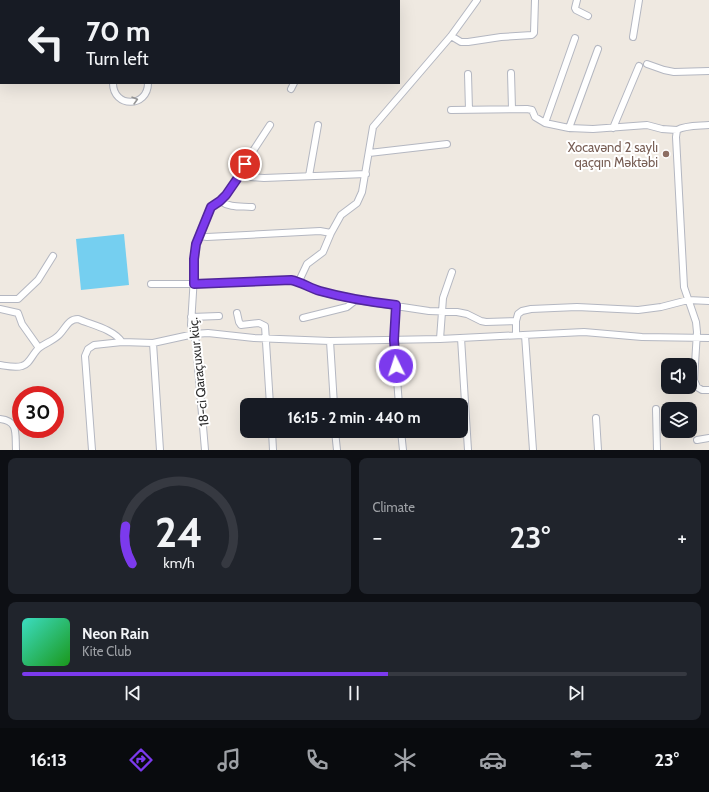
<!DOCTYPE html>
<html lang="en">
<head>
<meta charset="utf-8">
<style>
	:root { --surface:#171b24; --page:#20242c; --text:#f1f3f6; --muted:#9ea1a6; --line:#363941; --accent:#7c3aed }
	body { margin:0; font-family:Cabin,sans-serif; background:var(--page); color:var(--text); height:100vh; display:flex; flex-direction:column; font-size:15px; white-space:nowrap }
	* { box-sizing:border-box; margin:0 }
	p { font-size:13px; color:var(--muted) }
	.icon { flex:none; width:22px; height:22px; fill:none; stroke:currentColor; stroke-width:2; stroke-linecap:round; stroke-linejoin:round }
	.map { position:relative; height:450px; overflow:hidden }
	.drawer { display:flex; flex-direction:column; gap:8px; padding:8px; background:#0d0f14; flex:1 }
	.drawer>* { flex:none }
	.guide { position:absolute; left:0px; top:0px; width:400px; height:84px; box-shadow:0 4px 16px #0002; background:#171b24; color:var(--text); overflow:hidden }
	.buttons { position:absolute; left:661px; top:358px; display:grid; gap:8px }
	.buttons a { display:grid; place-items:center; width:36px; height:36px; border-radius:8px; background:var(--surface); box-shadow:0 4px 16px #0002; font-size:20px }
	.speed { position:absolute; left:12px; top:386px; display:flex; gap:8px; font-size:20px; font-weight:700; text-align:center }
	.speed>* { display:grid; place-content:center; width:52px; height:52px; border-radius:50%; background:var(--surface); box-shadow:0 4px 16px #0002; line-height:1 }
	.speed .limit { border:6px solid #d22; background:#fff; color:#111 }
	.pin { position:absolute; display:grid; place-items:center; width:34px; height:34px; color:#fff; margin:-17px; border:2px solid #fff; border-radius:50%; box-shadow:0 1px 4px #0007 }
	.me { position:absolute; width:44px; margin:-22px; rotate:356deg; stroke-linejoin:round; filter:drop-shadow(0 0 3px #0008) }
	.turn { display:flex; align-items:center; gap:14px; height:84px; padding:0 20px; font-size:18px }
	.turn .icon { width:52px; height:52px; stroke-width:2.5 }
	.turn b { display:block; font-size:28px; line-height:34px }
	.big { font-size:30px; font-weight:700; line-height:1.1 }
	.drawer .card { flex:1; display:flex; flex-direction:column; justify-content:center; gap:6px; min-width:0; padding:0 14px; border-radius:8px; background:var(--page) }
	.drawer .dial { align-items:center; gap:0 }
	.dial svg { height:104px; overflow:visible; fill:none; stroke:var(--line); stroke-width:7; stroke-linecap:round; text-anchor:middle }
	.dial text { fill:var(--text); stroke:none }
	.song { display:flex; align-items:center; gap:12px }
	.cover { width:48px; height:48px; border-radius:6px; background:linear-gradient(135deg,hsl(170 70% 55%),hsl(120 70% 35%)) }
	.played { height:4px; border-radius:2px; background:linear-gradient(90deg,var(--accent) 55%,var(--line) 55%) }
	.keys { display:flex; justify-content:space-around; direction:ltr }
	.heat { display:flex; justify-content:space-between; align-items:center; font-size:22px; direction:ltr }
	.drawer .tiles { flex:1; display:grid; gap:8px; grid-template-columns:1fr 1fr }
	.card:last-child { grid-column:span 2 }
	.trip { position:absolute; left:240px; top:398px; width:228px; height:40px; border-radius:8px; background:var(--surface); box-shadow:0 4px 16px #0002; font-weight:700; line-height:40px; text-align:center }
	.tabs { display:flex; height:64px; justify-content:space-around; align-items:center; background:#090b0e; color:var(--muted) }
	.tabs .icon { width:28px; height:28px }
	.tabs .current { color:var(--accent) }
	.tabs b { font-size:18px; color:var(--text) }
	.map>svg:first-child { display:block }
	.water { fill:#75cff0 }
	.lines { fill:none; stroke-linecap:round; stroke-linejoin:round }
	.street-casing { stroke:#b4b7c1; stroke-width:8 }
	.street { stroke:#fff; stroke-width:6 }
	.oneway { stroke:#969696 }
	.route-casing { stroke:#51269a; stroke-width:10 }
	.route { stroke:#7c3aed; stroke-width:7 }
	.education-dot { fill:#8d6e63; stroke:#fff; stroke-width:1.5 }
	.labels { text-anchor:middle; dominant-baseline:central; stroke-width:4; stroke-linejoin:round; paint-order:stroke }
	.education-label { font-size:13px; fill:#785e54; stroke:#fff; text-anchor:end }
	.street-label { font-size:13px; fill:#2e2e2e; stroke:#fff }
</style>
</head>
<body>
<div class="map">
<svg width="709" height="450" viewBox="0 0 709 450">
	<rect width="100%" height="100%" fill="#efe9e1"/>
	<path class="water" d="M124,234L129,285L81,290L76,239Z"/>
	<g class="lines">
		<g class="street-casing">
			<path id="street" d="M577,0L575,8L576,10L588,16
				M171,1V0
				M332,1V0
				M451,36L461,42H468L501,37L532,35L534,33L535,0
				M633,37L639,0
				M647,64L664,70L674,72L709,71
				M511,73L512,109
				M468,74L469,110
				M113,83C113,108 148,108 148,83
				M291,89L294,83
				M451,110L527,109L532,110L535,117L545,123L569,128L593,129L647,125L662,129L677,130
				M545,123L575,38
				M709,125C699,126 686,125 677,130L676,137L684,287L696,322L697,332L694,380L697,387L702,390H709
				M569,128L598,49
				M613,128L639,66
				M369,153L447,144
				M239,175L250,177L264,178L366,174
				M309,176L318,125
				M220,201C230,208 241,206 252,207
				M199,236L207,237L320,231L331,233
				M299,281L307,264L323,252L331,233L341,215L357,203L362,192L373,127L451,36L472,7L477,0
				M151,284H194L291,280L299,281L318,291L356,300L429,311L457,312L467,314L481,321L486,322L516,321
				M0,299H18L38,280L53,256
				M396,305L394,340L399,405
				M0,309L18,313L22,324L39,348
				M237,313L239,322L241,325L259,323L265,326L270,405
				M191,317L219,316
				M303,318L347,307L356,300
				M516,335V321L518,314L522,311L531,309L577,307L638,310L661,307L688,300L709,301
				M525,335L533,450
				M461,338L468,450
				M440,339L443,298L452,272
				M330,341L334,405
				M153,343L160,450
				M0,365C7,366 15,368 22,366C30,364 32,354 39,348C45,343 53,341 59,335C66,328 68,319 78,319C92,325 113,329 122,342
				M656,409L657,450
				M596,418L598,450
				M0,419C19,421 15,434 16,450
				M272,431L273,450
				M335,431L337,450
				M401,431L403,450
				M697,440L709,438
				M92,450L85,356L88,349L94,345L122,342L153,343L194,334L208,333L254,338L330,341L440,339L584,332L642,337L709,338
				M205,450L198,367L197,351L196,342L191,325L196,244L211,207L220,201L226,195L237,179L251,154L270,125"/>
		</g>
		<use href="#street" class="street"/>
	</g>
	<defs><path id="oneway-chevron" d="M-2-3.5L2.5 0L-2 3.5" fill="none" stroke-width="1.6" stroke-linecap="round" stroke-linejoin="round"/></defs>
	<use class="oneway" href="#oneway-chevron" transform="translate(135 100) rotate(-16)"/>
	<g class="lines">
		<g class="route-casing">
			<path id="route" d="M245,164L237,179L226,195L220,201L211,207L196,244L194,259V284L291,280C301,282 310,288 320,291C345,298 370,302 396,305L394,340L396,366"/>
		</g>
		<use href="#route" class="route"/>
	</g>
	<circle class="education-dot" cx="666" cy="154" r="4"/>
	<g class="labels">
		<g class="education-label">
			<text x="658" y="147">Xocavənd 2 saylı<tspan x="658" dy="15">qaçqın Məktəbi</tspan></text>
		</g>
		<g class="street-label">
			<text transform="translate(198 372) rotate(-96)">18-ci Qaraçuxur küç.</text>
		</g>
	</g>
</svg>
<div class="buttons">
<a><svg class="icon" aria-label="sound" viewBox="0 0 24 24"><path d="M4 9h4l5-4v14l-5-4H4zM17 9q2 3 0 6"/></svg></a>
<a><svg class="icon" aria-label="layers" viewBox="0 0 24 24"><path d="M12 4l9 5-9 5-9-5zM3 14l9 5 9-5"/></svg></a>
</div>
<div class="speed"><div class="limit">30</div></div>
<div class="pin" style="left:245px;top:164px;background:#d93025"><svg class="icon" aria-label="arrive" viewBox="0 0 24 24"><path d="M6 21V4h12l-3 4 3 4H6"/></svg></div>
<svg class="me" style="left:396px;top:366px" viewBox="-20 -20 40 40"><circle r="17" fill="#7c3aed" stroke="#fff" stroke-width="3"/><path d="M0-11L8 9 0 5-8 9z" fill="#fff"/></svg>
<div class="trip">16:15 · 2 min · 440 m</div>
<div class="guide">
<div class="turn"><svg class="icon" aria-label="left" viewBox="0 0 24 24"><path d="M17 20v-9H6M10 6l-5 5 5 5"/></svg><div><b>70 m</b>Turn left</div></div>
</div>
</div>
<section class="drawer">
<div class="tiles">
<div class="card dial"><svg viewBox="0 0 100 80">
<path d="M14 69A42 42 0 1 1 86 69"/>
<path d="M14 69A42 42 0 0 1 9 40" stroke="#7c3aed"/>
<text x="50" y="56" font-size="32" font-weight="700">24</text>
<text x="50" y="72" font-size="11">km/h</text>
</svg></div>
<div class="card"><p>Climate</p>
<div class="heat"><a>−</a><b class="big">23°</b><a>+</a></div>
</div>
<div class="card">
<div class="song"><i class="cover"></i><div><b>Neon Rain</b><p>Kite Club</p></div></div>
<div class="played"></div>
<div class="keys"><svg class="icon" aria-label="previous" viewBox="0 0 24 24"><path d="M18 5L8 12l10 7zM5 5v14"/></svg><svg class="icon" aria-label="pause" viewBox="0 0 24 24"><path d="M8 5v14M16 5v14"/></svg><svg class="icon" aria-label="next" viewBox="0 0 24 24"><path d="M6 5l10 7-10 7zM19 5v14"/></svg></div>
</div>
</div>
</section>
<nav class="tabs">
<b>16:13</b>
<svg class="icon current" aria-label="directions" viewBox="0 0 24 24"><path d="M12 3l9 9-9 9-9-9zM9 14v-3h6M13 9l2 2-2 2"/></svg>
<svg class="icon" aria-label="music" viewBox="0 0 24 24"><path d="M9 18V5l10-2v13"/><circle cx="6" cy="18" r="3"/><circle cx="16" cy="16" r="3"/></svg>
<svg class="icon" aria-label="phone" viewBox="0 0 24 24"><path d="M5 4h4l2 5-3 2q2 4 5 5l2-3 5 2v4C11 20 4 13 5 4z"/></svg>
<svg class="icon" aria-label="climate" viewBox="0 0 24 24"><path d="M12 3v18M4 7l16 10M4 17L20 7"/></svg>
<svg class="icon" aria-label="car" viewBox="0 0 24 24"><path d="M5 17H2v-5l4-1 3-4h7l3 4 3 1v5h-3M9 17h6M6 11h13"/><circle cx="7" cy="17" r="2"/><circle cx="17" cy="17" r="2"/></svg>
<svg class="icon" aria-label="filters" viewBox="0 0 24 24"><path d="M4 7h16M4 17h16"/><circle cx="9" cy="7" r="2"/><circle cx="15" cy="17" r="2"/></svg>
<b>23°</b>
</nav>
</body>
</html>
